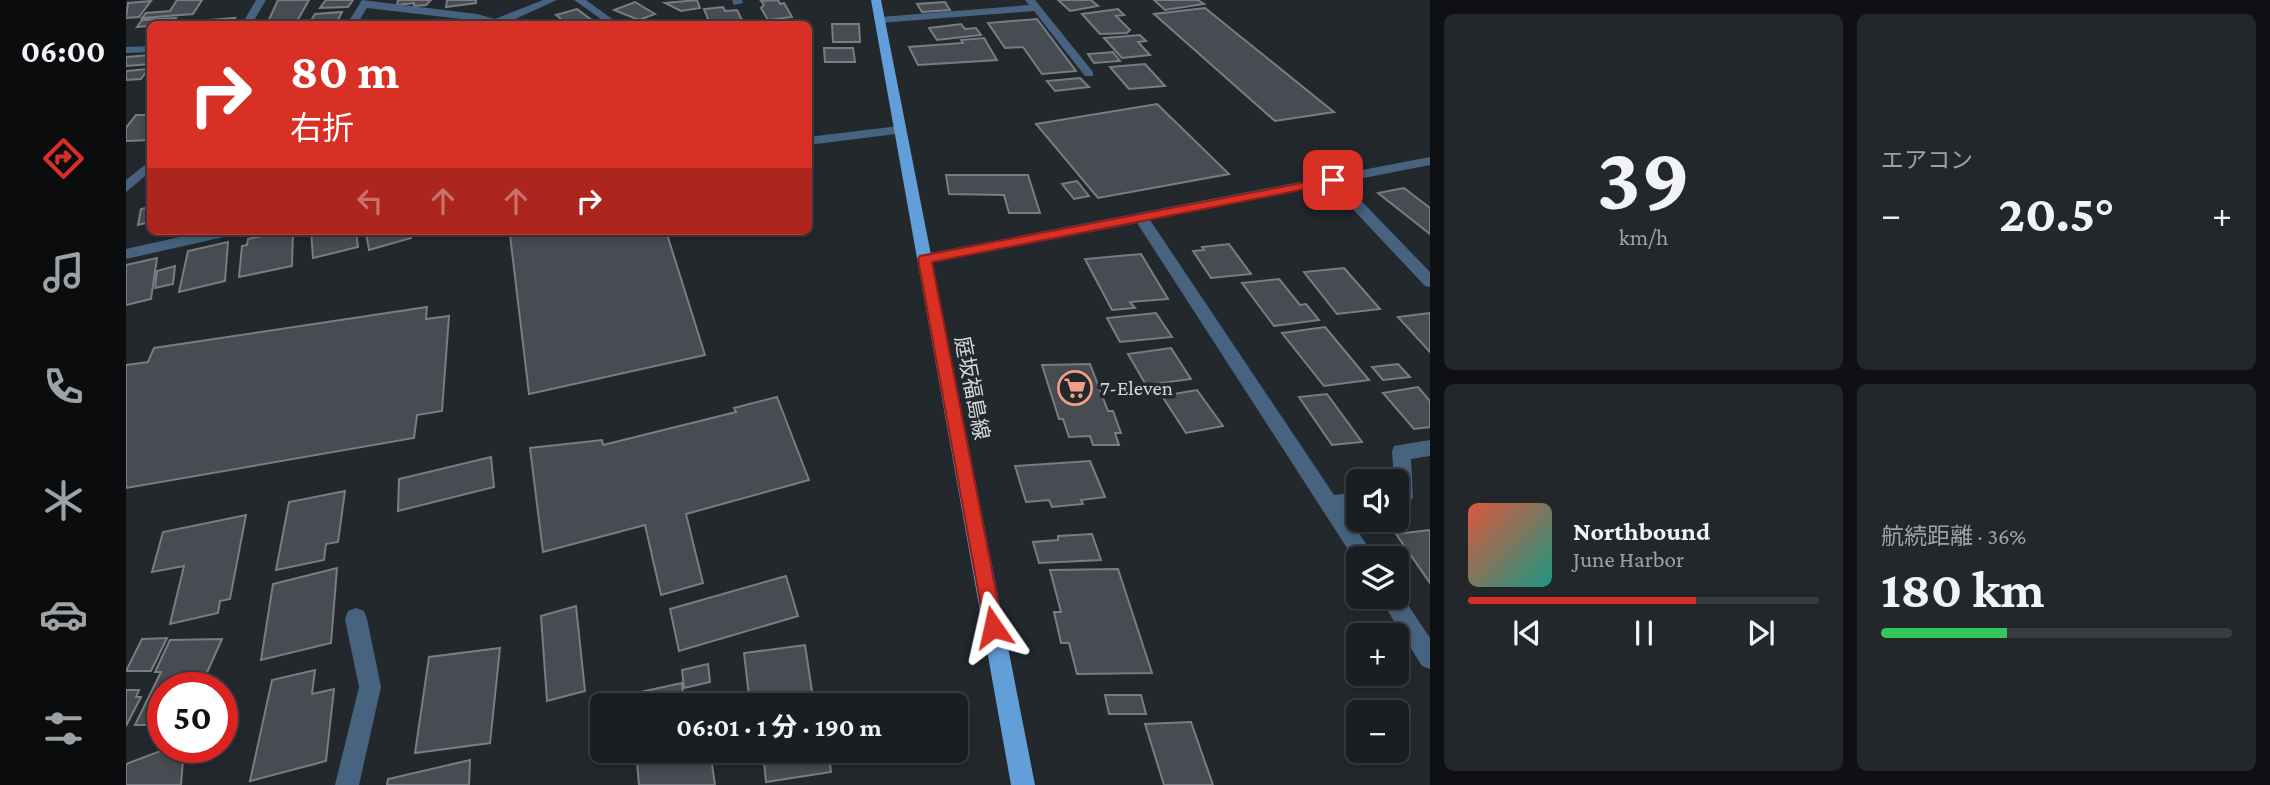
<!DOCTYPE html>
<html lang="ja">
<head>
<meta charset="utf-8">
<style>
	:root { --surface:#1a1e22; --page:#23272a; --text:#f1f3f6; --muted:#9fa2a5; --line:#383c40; --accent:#d93025 }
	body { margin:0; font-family:"Crimson Pro","Noto Sans JP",serif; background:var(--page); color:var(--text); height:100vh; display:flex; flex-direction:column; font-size:26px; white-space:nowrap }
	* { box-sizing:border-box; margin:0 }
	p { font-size:23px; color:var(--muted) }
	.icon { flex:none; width:38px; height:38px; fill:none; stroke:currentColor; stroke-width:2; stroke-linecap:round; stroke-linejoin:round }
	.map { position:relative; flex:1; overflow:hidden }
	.drawer { display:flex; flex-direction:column; gap:14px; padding:14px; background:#0e1013; width:840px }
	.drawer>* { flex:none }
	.guide { position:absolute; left:21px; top:21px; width:665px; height:214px; border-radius:10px; box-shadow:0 4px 10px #0003,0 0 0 2px var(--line); background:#d93025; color:#fff; overflow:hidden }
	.fabs { position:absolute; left:1220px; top:469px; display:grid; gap:14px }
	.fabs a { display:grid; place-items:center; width:63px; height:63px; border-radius:10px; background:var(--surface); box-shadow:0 4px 10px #0003,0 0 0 2px var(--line); font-size:35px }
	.speed { position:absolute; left:21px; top:672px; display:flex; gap:14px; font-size:35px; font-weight:700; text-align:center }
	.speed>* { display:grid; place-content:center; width:91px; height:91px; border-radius:50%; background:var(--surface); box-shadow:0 4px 10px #0003,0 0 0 2px var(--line); line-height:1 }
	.speed .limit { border:10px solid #d22; background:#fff; color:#111 }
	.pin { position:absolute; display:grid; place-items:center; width:60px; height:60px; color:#fff; margin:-30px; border-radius:14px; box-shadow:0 4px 10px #0006 }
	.me { position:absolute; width:77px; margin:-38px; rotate:349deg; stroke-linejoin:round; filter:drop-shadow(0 0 5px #0008) }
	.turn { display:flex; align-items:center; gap:24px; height:147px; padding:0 28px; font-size:32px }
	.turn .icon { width:91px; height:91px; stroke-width:2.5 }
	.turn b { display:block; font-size:49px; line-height:60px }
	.lanes { display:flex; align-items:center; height:66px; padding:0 28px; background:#0003; justify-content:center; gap:35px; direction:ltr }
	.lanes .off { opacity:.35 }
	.big { font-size:52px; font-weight:700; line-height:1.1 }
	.drawer .tile { flex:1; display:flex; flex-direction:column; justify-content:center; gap:10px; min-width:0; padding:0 24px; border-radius:10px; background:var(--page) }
	.drawer .dial { align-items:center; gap:0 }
	.dial b { font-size:91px; line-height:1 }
	.song { display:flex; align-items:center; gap:21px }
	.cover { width:84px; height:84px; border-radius:10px; background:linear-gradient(135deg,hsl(10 70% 55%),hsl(170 70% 35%)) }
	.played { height:7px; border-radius:4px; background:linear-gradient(90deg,var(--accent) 65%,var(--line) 65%) }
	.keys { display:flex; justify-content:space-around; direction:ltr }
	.heat { display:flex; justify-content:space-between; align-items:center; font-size:38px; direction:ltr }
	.charge { height:10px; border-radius:5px; background:linear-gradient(90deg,#34c759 36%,var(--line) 0) }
	.drawer .tiles { flex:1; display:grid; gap:14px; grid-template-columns:repeat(2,1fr) }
	.trip { position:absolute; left:464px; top:693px; width:378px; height:70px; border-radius:10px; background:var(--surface); box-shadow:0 4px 10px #0003,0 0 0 2px var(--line); font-weight:700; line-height:70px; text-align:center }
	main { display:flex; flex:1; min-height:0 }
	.dock { display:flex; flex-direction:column; width:126px; justify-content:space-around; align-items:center; background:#0a0c0e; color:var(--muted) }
	.dock .icon { width:49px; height:49px }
	.dock .active { color:var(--accent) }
	.dock b { font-size:32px; color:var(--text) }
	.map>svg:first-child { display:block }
	.building { fill:#474c52; stroke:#777d83; stroke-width:2 }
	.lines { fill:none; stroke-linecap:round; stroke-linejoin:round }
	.minor { fill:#47637f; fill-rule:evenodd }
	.major { fill:#629ed7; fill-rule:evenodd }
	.route { fill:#d93025; stroke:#8d1f18; stroke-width:2 }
	.labels { text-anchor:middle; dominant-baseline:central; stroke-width:7; stroke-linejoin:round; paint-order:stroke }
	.street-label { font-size:21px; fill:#d4d8db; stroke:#23282d }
	.poi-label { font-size:21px; fill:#d4d8db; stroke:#23282d; text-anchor:start }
</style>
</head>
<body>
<main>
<nav class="dock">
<b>06:00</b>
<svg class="icon active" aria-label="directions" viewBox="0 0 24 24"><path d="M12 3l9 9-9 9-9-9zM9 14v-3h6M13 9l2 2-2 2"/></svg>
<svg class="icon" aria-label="music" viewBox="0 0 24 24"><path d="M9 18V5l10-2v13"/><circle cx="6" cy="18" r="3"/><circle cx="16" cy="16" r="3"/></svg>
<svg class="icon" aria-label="phone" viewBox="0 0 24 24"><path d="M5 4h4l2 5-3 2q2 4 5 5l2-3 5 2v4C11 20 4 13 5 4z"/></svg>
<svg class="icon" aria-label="climate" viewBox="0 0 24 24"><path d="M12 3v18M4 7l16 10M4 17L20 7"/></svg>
<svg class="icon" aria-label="car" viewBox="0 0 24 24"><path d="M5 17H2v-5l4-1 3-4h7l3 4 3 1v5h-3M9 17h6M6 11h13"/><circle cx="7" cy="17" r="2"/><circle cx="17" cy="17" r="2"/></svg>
<svg class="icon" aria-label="filters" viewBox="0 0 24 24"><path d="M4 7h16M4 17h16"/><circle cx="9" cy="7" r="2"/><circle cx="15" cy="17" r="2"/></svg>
</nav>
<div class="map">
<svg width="1304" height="785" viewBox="0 0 1304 785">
	<rect width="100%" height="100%" fill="#23282d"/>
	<path class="building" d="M51,0H76L67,14L16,18L20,13L44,11Z
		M152,0H183L170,23L141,24Z
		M200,0H227L222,7L194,8Z
		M272,0H305L300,5L288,6V3L271,5Z
		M321,0H350V3L320,7Z
		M571,0L574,8L555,11L539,3Z
		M652,0L654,4L658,3L666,17L642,20L635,8L638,5L635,1Z
		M932,0H965L972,6L944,11Z
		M1028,0H1072L1078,4L1039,10Z
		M25,1L13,17L0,18L2,3Z
		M509,2L529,14L513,20L488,10Z
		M819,2L824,10L796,12L791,4Z
		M597,7L599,11L611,10L618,24H584L578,9Z
		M1079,8L1208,112L1149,121L1028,14Z
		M451,9L471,24H441L430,15Z
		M992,9L998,15L990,16L1004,30L1001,33L974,34L956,14Z
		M216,12L210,24H183L189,14Z
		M50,18L48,21L54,20L52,23L62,22L11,27L16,20Z
		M109,18L105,24H81L84,20Z
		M911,19L950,71L916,74L897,47L879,48L862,23Z
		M706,24H733L734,42H707Z
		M835,24L839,29L850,28L855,35L811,40L803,28Z
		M1014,35L1020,41L1012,42L1024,55L996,58L978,38Z
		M858,38L871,60L792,65L783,47L837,43L835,40Z
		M698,48H727L729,62H699Z
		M987,52L994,61L968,63L962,54Z
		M24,55V64L0,66V57Z
		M1019,64L1039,86L1003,89L984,67Z
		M22,69L15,79L0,80V71Z
		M954,78L963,87L929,91L921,81Z
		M1031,104L1103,174L972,198L910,124Z
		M10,115H24V140L0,141V128Z
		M820,175H902L914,213H883L878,195L823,194Z
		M951,181L963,196L948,199L936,184Z
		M1278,188L1304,208V234L1252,193Z
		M24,207V222L12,225L15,209Z
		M159,231H167L166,266L113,277L116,246L121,245L122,239Z
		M185,231H230L232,247L187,258Z
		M249,231H295L284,234L285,238L243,250L240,233Z
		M408,231H540L579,355L403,394L384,235Z
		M102,242L99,281L53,292L62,251Z
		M1103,244L1125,274L1085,278L1067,251L1078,250L1076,247Z
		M1015,254L1042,299L1004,302L1009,308L986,310L959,259Z
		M31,258L25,299L0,305V265Z
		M49,266L47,284L29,288L31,271Z
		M1218,268L1254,309L1211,314L1178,272Z
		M1153,279L1174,305L1180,304L1193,320L1148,326L1116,283Z
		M301,307L300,319L323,316L316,411L291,415L288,438L0,488V365L22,362L28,348Z
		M1030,313L1046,337L994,342L981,318Z
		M1304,313V352L1272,317Z
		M1199,327L1243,380L1198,386L1156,333Z
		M1045,348L1065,379L1020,385L1002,354Z
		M964,364L982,411H987L995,433H989L993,445H967L964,436L943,437L937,419H933L916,365Z
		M1272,364L1284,377L1257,380L1246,367Z
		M1292,387L1304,401V427L1288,429L1257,393Z
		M1071,390L1097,426L1060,433L1036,396Z
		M1201,394L1236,442L1206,445L1173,397Z
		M651,397L683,480L560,514L577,583L535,595L519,525L417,552L404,448L476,440L477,445L610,412L608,408Z
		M365,457L368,487L272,511L273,479Z
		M964,461L979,497L955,500L957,504L926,507L923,500L900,502L889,466Z
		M219,491L212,542L200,544L198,560L150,570L163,502Z
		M120,515L104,599L94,601L92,613L44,624L58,566L26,572L37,532Z
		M1304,530V583L1270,534Z
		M966,534L975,560L913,563L907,542L932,540V536Z
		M211,568L205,643L135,660L147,584Z
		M992,569L1026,673L951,674L943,643H935L928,612H935L924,570Z
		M660,576L672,616L553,651L544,609Z
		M450,606L459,691L421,701L415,616Z
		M41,638L25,671H0L16,639Z
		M96,639L74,688H37V725H9L35,672H29L44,640Z
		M679,645L688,705H624L618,653Z
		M374,648L364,743L289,753L303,657Z
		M582,664L584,682L558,688L556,670Z
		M189,670L186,694L208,689L200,761L124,781L146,680Z
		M556,683L558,705H506L505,694Z
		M0,690H13L10,697H15L0,726Z
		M979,695H1015L1020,714H983Z
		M1065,722L1087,785H1038L1019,724Z
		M45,747H58L55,785H0V764Z
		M510,751H584L589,785H513Z
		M637,751H702L705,772L640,782Z
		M344,760L343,785H261L262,779Z"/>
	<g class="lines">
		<path class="minor" d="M130,0H140L126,24H116Z
			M236,0L351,14L369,19L417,0H431L378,24L241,8L231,24H221Z
			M448,0H460L493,24H482Z
			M606,0H616L617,3L608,5Z
			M899,0H909L967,72V76H959L908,11L754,23L749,20L754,17L903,5Z
			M24,46V52L0,53V47Z
			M773,126L779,130L778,133L682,145V137Z
			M1304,157V165L1217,182L1304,272V287L1299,286L1204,185L1024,220L1208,495L1232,492V510L1219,511L1249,558H1232V565L1011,223L799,264L791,259L799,254Z
			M24,161V172L0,192V180Z
			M80,231H109L102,236L0,259V249Z
			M1304,440V456L1285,459L1287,497L1284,503L1270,506L1266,452L1268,446Z
			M1272,590L1304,638V669L1296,666L1253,597H1270Z
			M230,608L238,611L241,619L255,687L233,785H209L233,687L219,619L222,611Z"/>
		<path class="major" d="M745,0H755L909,785H885Z"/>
	</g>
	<path class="route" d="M1207,177L1211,178V183L806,262L877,627L874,634L867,637L860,634L792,259L794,256Z"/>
	<defs>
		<g id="supermarket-ring" transform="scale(1.75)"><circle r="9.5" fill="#23282d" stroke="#f39f84" stroke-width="1.5"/><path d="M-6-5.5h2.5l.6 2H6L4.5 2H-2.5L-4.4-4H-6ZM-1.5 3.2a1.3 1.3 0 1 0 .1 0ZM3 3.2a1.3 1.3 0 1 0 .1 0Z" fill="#f39f84"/></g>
	</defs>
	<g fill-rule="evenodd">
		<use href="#supermarket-ring" x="949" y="388"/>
	</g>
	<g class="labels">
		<g class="street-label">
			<text transform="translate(846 388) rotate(79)">庭坂福島線</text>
		</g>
		<g class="poi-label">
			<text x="974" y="388">7-Eleven</text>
		</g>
	</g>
</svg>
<div class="fabs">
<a><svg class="icon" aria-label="sound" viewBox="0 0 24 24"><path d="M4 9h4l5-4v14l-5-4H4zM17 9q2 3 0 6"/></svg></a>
<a><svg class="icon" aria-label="layers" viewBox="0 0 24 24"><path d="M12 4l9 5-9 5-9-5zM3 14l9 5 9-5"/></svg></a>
<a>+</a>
<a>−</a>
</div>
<div class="speed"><div class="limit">50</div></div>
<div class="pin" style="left:1207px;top:180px;background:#d93025"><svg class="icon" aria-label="arrive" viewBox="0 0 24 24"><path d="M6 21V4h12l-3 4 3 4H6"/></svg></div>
<svg class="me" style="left:867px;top:627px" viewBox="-20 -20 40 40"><path d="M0-17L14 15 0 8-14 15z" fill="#d93025" stroke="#fff" stroke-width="4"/></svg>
<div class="trip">06:01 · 1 分 · 190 m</div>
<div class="guide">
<div class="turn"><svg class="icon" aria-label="right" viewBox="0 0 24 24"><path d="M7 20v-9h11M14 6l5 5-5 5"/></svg><div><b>80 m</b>右折</div></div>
<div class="lanes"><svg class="icon off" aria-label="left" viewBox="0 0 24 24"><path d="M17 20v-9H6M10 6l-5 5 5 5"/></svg><svg class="icon off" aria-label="ahead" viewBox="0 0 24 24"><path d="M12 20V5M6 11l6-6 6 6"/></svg><svg class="icon off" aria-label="ahead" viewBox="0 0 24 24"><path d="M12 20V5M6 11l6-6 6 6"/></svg><svg class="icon" aria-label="right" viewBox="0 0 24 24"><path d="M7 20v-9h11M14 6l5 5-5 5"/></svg></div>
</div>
</div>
<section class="drawer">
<div class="tiles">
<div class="tile dial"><b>39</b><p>km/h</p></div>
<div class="tile"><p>エアコン</p>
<div class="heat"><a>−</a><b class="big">20.5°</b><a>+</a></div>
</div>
<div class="tile">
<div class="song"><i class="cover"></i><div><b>Northbound</b><p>June Harbor</p></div></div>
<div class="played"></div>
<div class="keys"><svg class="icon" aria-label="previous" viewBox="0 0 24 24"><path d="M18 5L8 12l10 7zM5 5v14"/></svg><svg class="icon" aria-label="pause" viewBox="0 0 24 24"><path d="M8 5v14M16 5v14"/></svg><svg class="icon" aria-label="next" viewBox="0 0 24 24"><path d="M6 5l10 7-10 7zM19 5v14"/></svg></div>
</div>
<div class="tile"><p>航続距離 · 36%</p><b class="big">180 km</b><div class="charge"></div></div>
</div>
</section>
</main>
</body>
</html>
